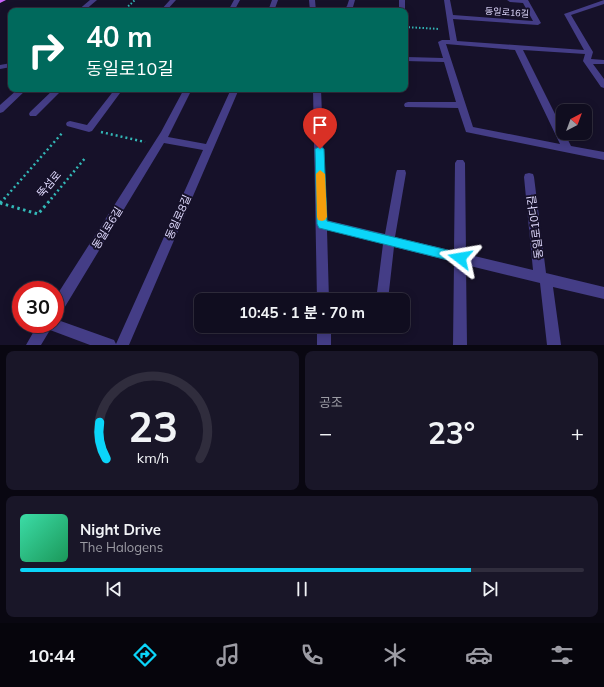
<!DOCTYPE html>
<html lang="ko">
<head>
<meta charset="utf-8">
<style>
	:root { --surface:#100d1f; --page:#191628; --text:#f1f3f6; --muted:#9c9ca4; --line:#302d3d; --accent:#0bd5f9 }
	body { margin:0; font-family:Mulish,"Noto Sans KR",sans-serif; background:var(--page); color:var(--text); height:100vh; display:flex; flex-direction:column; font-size:15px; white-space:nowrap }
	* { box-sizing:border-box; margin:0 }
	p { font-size:13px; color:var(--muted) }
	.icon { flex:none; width:22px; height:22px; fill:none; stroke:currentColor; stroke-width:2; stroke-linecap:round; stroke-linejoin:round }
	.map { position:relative; height:345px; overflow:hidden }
	.details { display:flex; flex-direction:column; gap:6px; padding:6px; background:#090711; flex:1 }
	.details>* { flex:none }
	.guide { position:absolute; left:8px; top:8px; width:400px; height:84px; border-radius:8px; box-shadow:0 2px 10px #0003,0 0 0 1px var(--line); background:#00695c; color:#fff; overflow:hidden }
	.needle { width:26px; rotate:41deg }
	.tools { position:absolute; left:556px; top:104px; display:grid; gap:8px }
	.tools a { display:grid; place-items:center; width:36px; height:36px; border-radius:8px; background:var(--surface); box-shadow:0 2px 10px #0003,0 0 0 1px var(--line); font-size:20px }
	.speed { position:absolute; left:12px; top:281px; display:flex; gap:8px; font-size:20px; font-weight:700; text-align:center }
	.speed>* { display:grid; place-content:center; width:52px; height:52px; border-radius:50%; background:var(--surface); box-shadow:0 2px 10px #0003,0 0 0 1px var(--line); line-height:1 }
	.speed .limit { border:6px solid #d22; background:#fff; color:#111 }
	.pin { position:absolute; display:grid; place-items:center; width:34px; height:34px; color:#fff; margin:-41px -17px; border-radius:50% 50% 50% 0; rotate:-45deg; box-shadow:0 0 4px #0007 }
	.pin .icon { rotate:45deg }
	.me { position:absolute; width:44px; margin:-22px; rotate:284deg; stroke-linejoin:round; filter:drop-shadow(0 0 3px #0008) }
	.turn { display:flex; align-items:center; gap:14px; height:84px; padding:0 12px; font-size:18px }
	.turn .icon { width:52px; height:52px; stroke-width:2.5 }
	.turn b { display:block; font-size:28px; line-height:34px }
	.big { font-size:30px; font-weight:700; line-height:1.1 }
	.details .widget { flex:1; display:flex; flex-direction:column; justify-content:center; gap:6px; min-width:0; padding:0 14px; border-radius:8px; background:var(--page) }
	.details .dial { align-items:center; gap:0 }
	.dial svg { height:104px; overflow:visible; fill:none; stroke:var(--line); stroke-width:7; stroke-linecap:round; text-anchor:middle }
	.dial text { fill:var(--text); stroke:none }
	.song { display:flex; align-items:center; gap:12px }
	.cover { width:48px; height:48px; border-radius:6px; background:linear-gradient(135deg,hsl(160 70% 55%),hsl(150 70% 35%)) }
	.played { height:4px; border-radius:2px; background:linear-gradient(90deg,var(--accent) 80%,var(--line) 80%) }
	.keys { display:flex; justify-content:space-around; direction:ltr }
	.heat { display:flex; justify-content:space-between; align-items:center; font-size:22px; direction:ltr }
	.details .tiles { flex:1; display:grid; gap:6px; grid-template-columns:1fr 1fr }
	.widget:last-child { grid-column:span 2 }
	.trip { position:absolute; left:194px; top:293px; width:216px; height:40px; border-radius:8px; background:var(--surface); box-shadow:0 2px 10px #0003,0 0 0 1px var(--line); font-weight:700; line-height:40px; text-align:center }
	.dock { display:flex; height:64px; justify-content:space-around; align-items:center; background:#06050c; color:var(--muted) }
	.dock .icon { width:28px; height:28px }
	.dock .on { color:var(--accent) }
	.dock b { font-size:18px; color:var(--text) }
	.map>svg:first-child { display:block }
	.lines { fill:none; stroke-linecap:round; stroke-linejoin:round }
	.path-far2 { stroke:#33b8b7; stroke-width:2; stroke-dasharray:1.5 2; stroke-linecap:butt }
	.path-far1 { stroke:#33b8b7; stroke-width:2.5; stroke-dasharray:2 3; stroke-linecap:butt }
	.path { stroke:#33b8b7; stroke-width:3; stroke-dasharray:2.5 3.5; stroke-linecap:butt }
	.minor { fill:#443d86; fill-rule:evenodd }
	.primary { fill:#ca64fb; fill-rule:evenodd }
	.route { fill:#0bd5f9; stroke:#078aa2 }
	.slow { fill:#f59e0b }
	.labels { text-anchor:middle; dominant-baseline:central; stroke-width:4; stroke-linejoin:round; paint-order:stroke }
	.far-street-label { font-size:9px; fill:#e0dafe; stroke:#161129 }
	.street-label { font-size:11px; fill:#e0dafe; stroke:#161129 }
</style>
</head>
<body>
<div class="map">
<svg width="604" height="345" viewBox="0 0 604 345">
	<rect width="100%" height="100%" fill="#161129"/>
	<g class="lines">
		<path class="path-far2" d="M123,11L135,0
			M405,27L440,29"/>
		<path class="path-far1" d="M101,132L145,142
			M4,199L63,132
			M51,199L86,157"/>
		<path class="path" d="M0,203L38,214L52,198
			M0,203L5,198"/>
		<path class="minor" d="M90,0H97L84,11H77Z
			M170,0H176L166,11H160Z
			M234,0H240L234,11H228Z
			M272,0H278L274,11H268Z
			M309,0H315L316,11H310Z
			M349,0H355L353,7L350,11H343L347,6Z
			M399,0H405V11H399Z
			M444,0H450L453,15L533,21L523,3L510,2L507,0H528L541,23L538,25L453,19L457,41L584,50L564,14L604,0V4L571,15L593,52L591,59L604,60V64H593L604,79V88L601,87L583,61L585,54L523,50L571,146L604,152V160L466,132L458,108L405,107L404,105L405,103L408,102H456L444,62L405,61V57H407L443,58L438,42L442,40H450ZM446,44L515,50L560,144L473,127Z
			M11,63V67L0,69V65Z
			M18,89H27L3,112L0,113V105Z
			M54,89H63L36,116H30L29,114L30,112Z
			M115,89H123L92,131L89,132L67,126L66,124L67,122L70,121L87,125Z
			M184,89H192L168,137L206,144L231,89H239L129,345H90L50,330L41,345H26L38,324H55V319L114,340L116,344L203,150L164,143L60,315L55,317V298L161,132Z
			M313,89H321L326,220L385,234L396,173L397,170H405L406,173L395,237L454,251L455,163L457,160H463L465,163L466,254L533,270L524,177L525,174L529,173L533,174L534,177L546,273L604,287V299L553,287L561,345H547L540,283L466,265L467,345H453L454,262L394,247L388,300H376L383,244L327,230L329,300H317Z
			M317,326H331V345H317Z"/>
		<path class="primary" d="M0,0H6L0,3Z"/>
	</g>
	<path class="route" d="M320,146L324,149L327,221L460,253L464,254L465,258L464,261L460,263L319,228L317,224L315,149Z"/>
	<path class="slow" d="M320,170L325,174L327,217L325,220L322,221L318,220L317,217L316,174Z"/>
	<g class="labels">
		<g class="far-street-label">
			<text transform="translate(507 12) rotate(4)">동일로16길</text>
		</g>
		<g class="street-label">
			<text transform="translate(49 184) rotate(-50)">뚝섬로</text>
			<text transform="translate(178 217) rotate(-66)">동일로8길</text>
			<text transform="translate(535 227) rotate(-97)">동일로10다길</text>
			<text transform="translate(107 228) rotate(-58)">동일로6길</text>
		</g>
	</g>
</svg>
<div class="tools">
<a><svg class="needle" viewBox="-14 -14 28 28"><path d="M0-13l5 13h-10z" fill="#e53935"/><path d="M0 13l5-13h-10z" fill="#9c9ca4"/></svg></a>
</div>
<div class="speed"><div class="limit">30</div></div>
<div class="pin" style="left:320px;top:149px;background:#d93025"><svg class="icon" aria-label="arrive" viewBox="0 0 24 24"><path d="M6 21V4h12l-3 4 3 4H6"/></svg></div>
<svg class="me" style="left:460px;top:258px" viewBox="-20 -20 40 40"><path d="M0-17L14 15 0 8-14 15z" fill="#0bd5f9" stroke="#fff" stroke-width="4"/></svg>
<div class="trip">10:45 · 1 분 · 70 m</div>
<div class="guide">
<div class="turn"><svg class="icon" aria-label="right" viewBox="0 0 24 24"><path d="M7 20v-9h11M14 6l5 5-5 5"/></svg><div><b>40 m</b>동일로10길</div></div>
</div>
</div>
<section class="details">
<div class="tiles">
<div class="widget dial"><svg viewBox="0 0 100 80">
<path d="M14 69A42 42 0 1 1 86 69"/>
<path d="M14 69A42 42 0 0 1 9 41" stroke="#0bd5f9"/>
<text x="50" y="56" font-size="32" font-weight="700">23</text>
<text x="50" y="72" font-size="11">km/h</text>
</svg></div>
<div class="widget"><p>공조</p>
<div class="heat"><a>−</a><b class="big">23°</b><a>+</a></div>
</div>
<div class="widget">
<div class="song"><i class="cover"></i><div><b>Night Drive</b><p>The Halogens</p></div></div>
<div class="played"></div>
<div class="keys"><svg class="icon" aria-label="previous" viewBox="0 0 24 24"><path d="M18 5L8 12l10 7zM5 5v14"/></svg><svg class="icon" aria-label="pause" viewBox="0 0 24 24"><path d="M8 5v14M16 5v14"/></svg><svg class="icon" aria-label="next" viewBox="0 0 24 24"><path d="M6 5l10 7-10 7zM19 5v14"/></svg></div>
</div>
</div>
</section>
<nav class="dock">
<b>10:44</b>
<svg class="icon on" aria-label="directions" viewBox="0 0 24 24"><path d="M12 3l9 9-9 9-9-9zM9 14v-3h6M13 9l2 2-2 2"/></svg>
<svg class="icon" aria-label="music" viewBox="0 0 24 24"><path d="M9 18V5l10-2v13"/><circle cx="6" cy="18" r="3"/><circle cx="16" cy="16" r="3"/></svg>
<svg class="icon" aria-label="phone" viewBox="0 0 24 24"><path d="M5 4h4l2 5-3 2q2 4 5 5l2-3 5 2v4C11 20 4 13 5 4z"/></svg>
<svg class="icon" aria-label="climate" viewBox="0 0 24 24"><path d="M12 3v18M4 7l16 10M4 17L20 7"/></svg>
<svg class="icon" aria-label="car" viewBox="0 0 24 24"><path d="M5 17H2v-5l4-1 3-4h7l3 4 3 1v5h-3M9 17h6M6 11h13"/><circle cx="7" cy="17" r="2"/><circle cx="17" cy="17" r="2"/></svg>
<svg class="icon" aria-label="filters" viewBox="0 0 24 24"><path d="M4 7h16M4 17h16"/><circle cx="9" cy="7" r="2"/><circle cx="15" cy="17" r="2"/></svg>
</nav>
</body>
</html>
